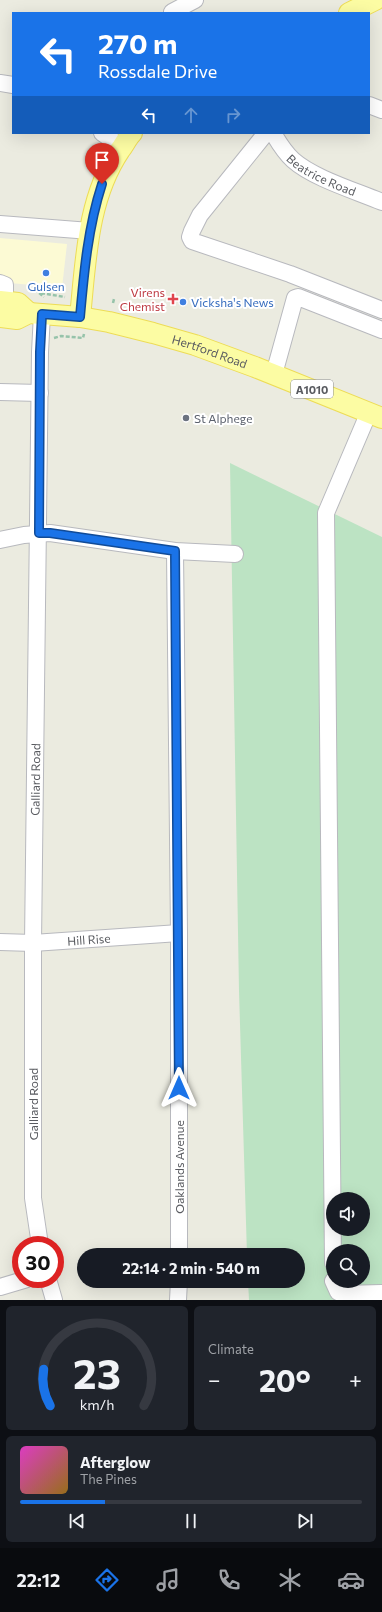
<!DOCTYPE html>
<html lang="en">
<head>
<meta charset="utf-8">
<style>
	:root { --surface:#171b24; --page:#20242c; --text:#f1f3f6; --muted:#9ea1a6; --line:#363941; --accent:#1a73e8 }
	body { margin:0; font-family:Commissioner,sans-serif; background:var(--page); color:var(--text); height:100vh; display:flex; flex-direction:column; font-size:15px; white-space:nowrap }
	* { box-sizing:border-box; margin:0 }
	p { font-size:13px; color:var(--muted) }
	.icon { flex:none; width:22px; height:22px; fill:none; stroke:currentColor; stroke-width:2; stroke-linecap:round; stroke-linejoin:round }
	.map { position:relative; height:1300px; overflow:hidden }
	.details { display:flex; flex-direction:column; gap:6px; padding:6px; background:#0d0f14; flex:1 }
	.details>* { flex:none }
	.top-card { position:absolute; left:12px; top:12px; width:358px; height:122px; border-radius:0px; box-shadow:0 4px 16px #0002; background:#1a73e8; color:#fff; overflow:hidden }
	.tools { position:absolute; left:326px; top:1192px; display:grid; gap:8px }
	.tools a { display:grid; place-items:center; width:44px; height:44px; border-radius:50%; background:var(--surface); box-shadow:0 4px 16px #0002; font-size:20px }
	.speed { position:absolute; left:12px; top:1236px; display:flex; gap:8px; font-size:20px; font-weight:700; text-align:center }
	.speed>* { display:grid; place-content:center; width:52px; height:52px; border-radius:50%; background:var(--surface); box-shadow:0 4px 16px #0002; line-height:1 }
	.speed .limit { border:6px solid #d22; background:#fff; color:#111 }
	.pin { position:absolute; display:grid; place-items:center; width:34px; height:34px; color:#fff; margin:-41px -17px; border-radius:50% 50% 50% 0; rotate:-45deg; box-shadow:0 0 4px #0007 }
	.pin .icon { rotate:45deg }
	.me { position:absolute; width:44px; margin:-22px; rotate:0deg; stroke-linejoin:round; filter:drop-shadow(0 0 3px #0008) }
	.turn { display:flex; align-items:center; gap:14px; height:84px; padding:0 20px; font-size:18px }
	.turn .icon { width:52px; height:52px; stroke-width:2.5 }
	.turn b { display:block; font-size:28px; line-height:34px }
	.lanes { display:flex; align-items:center; height:38px; padding:0 20px; background:#0003; justify-content:center; gap:20px; direction:ltr }
	.lanes .off { opacity:.35 }
	.big { font-size:30px; font-weight:700; line-height:1.1 }
	.details .widget { flex:1; display:flex; flex-direction:column; justify-content:center; gap:6px; min-width:0; padding:0 14px; border-radius:6px; background:var(--page) }
	.details .dial { align-items:center; gap:0 }
	.dial svg { height:104px; overflow:visible; fill:none; stroke:var(--line); stroke-width:7; stroke-linecap:round; text-anchor:middle }
	.dial text { fill:var(--text); stroke:none }
	.song { display:flex; align-items:center; gap:12px }
	.cover { width:48px; height:48px; border-radius:6px; background:linear-gradient(135deg,hsl(310 70% 55%),hsl(40 70% 35%)) }
	.played { height:4px; border-radius:2px; background:linear-gradient(90deg,var(--accent) 25%,var(--line) 25%) }
	.keys { display:flex; justify-content:space-around; direction:ltr }
	.heat { display:flex; justify-content:space-between; align-items:center; font-size:22px; direction:ltr }
	.details .tiles { flex:1; display:grid; gap:6px; grid-template-columns:1fr 1fr }
	.widget:last-child { grid-column:span 2 }
	.trip { position:absolute; left:77px; top:1248px; width:228px; height:40px; border-radius:20px; background:var(--surface); box-shadow:0 4px 16px #0002; font-weight:700; line-height:40px; text-align:center }
	.tabs { display:flex; height:64px; justify-content:space-around; align-items:center; background:#090b0e; color:var(--muted) }
	.tabs .icon { width:28px; height:28px }
	.tabs .current { color:var(--accent) }
	.tabs b { font-size:18px; color:var(--text) }
	.map>svg:first-child { display:block }
	.commercial { fill:#fcfad4 }
	.green { fill:#bce3c3; fill-rule:evenodd }
	.lines { fill:none; stroke-linecap:round; stroke-linejoin:round }
	.minor-casing { stroke:#b8b9be; stroke-width:18 }
	.major-casing { stroke:#eddc57; stroke-width:22 }
	.path { stroke:#96c3aa; stroke-width:2.5; stroke-dasharray:4 2; stroke-linecap:butt }
	.minor { stroke:#fff; stroke-width:16 }
	.major { stroke:#fcfca3; stroke-width:20 }
	.route-casing { stroke:#114b97; stroke-width:10 }
	.route { stroke:#1a73e8; stroke-width:7 }
	.shop-dot { fill:#3f7fe0; stroke:#fff; stroke-width:1.5 }
	.health-dot { fill:#e0444e; stroke:#fff; stroke-width:1.5 }
	.worship-dot { fill:#6b7280; stroke:#fff; stroke-width:1.5 }
	.labels { text-anchor:middle; dominant-baseline:central; stroke-width:4; stroke-linejoin:round; paint-order:stroke }
	.shield { fill:#fff; stroke:#8b8c90; stroke-width:1 }
	.shield-label { font-size:11px; font-weight:bold; fill:#595b60 }
	.street-label { font-size:12px; fill:#595b60; stroke:#fff }
	.shop-label { font-size:12px; fill:#366cbe; stroke:#fff }
	.health-label { font-size:12px; fill:#be3a42; stroke:#fff; text-anchor:end }
	.worship-label { font-size:12px; fill:#5b616d; stroke:#fff; text-anchor:start }
</style>
</head>
<body>
<div class="map">
<svg width="382" height="1300" viewBox="0 0 382 1300">
	<rect width="100%" height="100%" fill="#ebebe0"/>
	<path class="commercial" d="M0,238L67,244L62,288L0,282Z"/>
	<path class="green" d="M230,463L382,537V1300H249L248,1281H298V1255H247L239,991ZM333,1199H363V1229H333ZM333,1251H363V1281H333Z"/>
	<g class="lines">
		<g class="minor-casing">
			<g id="minor">
				<path d="M172,12L195,0"/>
				<path d="M0,83L13,85"/>
				<path d="M369,105L382,110"/>
				<path d="M102,133L122,147"/>
				<path d="M266,133L200,215L192,231L190,237L192,241L290,274L382,310"/>
				<path id="s1" d="M273,133C279,143 284,152 293,160C313,178 356,191 382,202"/>
				<path d="M0,224L90,231"/>
				<path d="M0,283L5,285V301"/>
				<path d="M274,374L295,298L298,297L382,330"/>
				<path d="M0,392L40,393"/>
				<path d="M0,540L24,535L50,533L175,551L235,554"/>
				<path d="M175,551L179,933V1255"/>
				<path id="s2" d="M0,942L33,943L179,933"/>
				<path id="s3" d="M40,1245L33,1198V943L40,352L42,314"/>
				<path d="M333,1263L326,513L369,412"/>
				<path d="M48,1279L54,1300"/>
				<path d="M333,1281L338,1292L343,1294L382,1293"/>
				<path d="M0,1287L27,1279"/>
				<path d="M178,1300L179,1281"/>
			</g>
		</g>
		<g class="major-casing">
			<g id="major">
				<path d="M349,13L375,0"/>
				<path d="M0,301L18,303L29,313"/>
				<path id="s4" d="M0,317L17,319L29,313L80,317L109,322L153,333L195,345L255,367L382,418"/>
				<path d="M80,317C86,260 87,199 120,150C124,145 127,138 132,133"/>
			</g>
		</g>
		<path class="path" d="M28,289L38,292L44,297
			M41,293L65,297
			M113,303L114,299
			M54,338L61,336L83,338L84,334"/>
		<use href="#minor" class="minor"/>
		<use href="#major" class="major"/>
	</g>
	<g class="lines">
		<g class="route-casing">
			<path id="route" d="M102,184C88,227 84,272 80,317L42,314L40,352L39,533H50L175,551L179,1088"/>
		</g>
		<use href="#route" class="route"/>
	</g>
	<g class="shop-dot">
		<circle cx="46" cy="273" r="4"/>
		<circle cx="183" cy="302" r="4"/>
	</g>
	<path class="health-dot" d="M171 293h4v4h4v4h-4v4h-4v-4h-4v-4h4z"/>
	<circle class="worship-dot" cx="186" cy="418" r="4"/>
	<g class="labels">
		<rect class="shield" x="291" y="380" width="42" height="18" rx="3"/>
		<g class="shield-label">
			<text x="312" y="389">A1010</text>
		</g>
		<g class="street-label">
			<text stroke="none"><textPath href="#s1" startOffset="66">Beatrice Road</textPath></text>
			<text stroke="none"><textPath href="#s4" startOffset="216">Hertford Road</textPath></text>
			<text stroke="none"><textPath href="#s3" startOffset="466">Galliard Road</textPath></text>
			<text stroke="none"><textPath href="#s2" startOffset="89">Hill Rise</textPath></text>
			<text transform="translate(33 1104) rotate(-90)">Galliard Road</text>
			<text transform="translate(179 1167) rotate(-90)">Oaklands Avenue</text>
		</g>
		<g class="shop-label">
			<text x="46" y="286">Gulsen</text>
			<text x="191" y="302" text-anchor="start">Vicksha's News</text>
		</g>
		<g class="health-label">
			<text x="165" y="292">Virens<tspan x="165" dy="14">Chemist</tspan></text>
		</g>
		<g class="worship-label">
			<text x="194" y="418">St Alphege</text>
		</g>
	</g>
</svg>
<div class="tools">
<a><svg class="icon" aria-label="sound" viewBox="0 0 24 24"><path d="M4 9h4l5-4v14l-5-4H4zM17 9q2 3 0 6"/></svg></a>
<a><svg class="icon" aria-label="search" viewBox="0 0 24 24"><circle cx="10" cy="10" r="6"/><path d="M15 15l6 6"/></svg></a>
</div>
<div class="speed"><div class="limit">30</div></div>
<div class="pin" style="left:102px;top:184px;background:#d93025"><svg class="icon" aria-label="arrive" viewBox="0 0 24 24"><path d="M6 21V4h12l-3 4 3 4H6"/></svg></div>
<svg class="me" style="left:179px;top:1088px" viewBox="-20 -20 40 40"><path d="M0-17L14 15 0 8-14 15z" fill="#1a73e8" stroke="#fff" stroke-width="4"/></svg>
<div class="trip">22:14 · 2 min · 540 m</div>
<div class="top-card">
<div class="turn"><svg class="icon" aria-label="left" viewBox="0 0 24 24"><path d="M17 20v-9H6M10 6l-5 5 5 5"/></svg><div><b>270 m</b>Rossdale Drive</div></div>
<div class="lanes"><svg class="icon" aria-label="left" viewBox="0 0 24 24"><path d="M17 20v-9H6M10 6l-5 5 5 5"/></svg><svg class="icon off" aria-label="ahead" viewBox="0 0 24 24"><path d="M12 20V5M6 11l6-6 6 6"/></svg><svg class="icon off" aria-label="right" viewBox="0 0 24 24"><path d="M7 20v-9h11M14 6l5 5-5 5"/></svg></div>
</div>
</div>
<section class="details">
<div class="tiles">
<div class="widget dial"><svg viewBox="0 0 100 80">
<path d="M14 69A42 42 0 1 1 86 69"/>
<path d="M14 69A42 42 0 0 1 9 41" stroke="#1a73e8"/>
<text x="50" y="56" font-size="32" font-weight="700">23</text>
<text x="50" y="72" font-size="11">km/h</text>
</svg></div>
<div class="widget"><p>Climate</p>
<div class="heat"><a>−</a><b class="big">20°</b><a>+</a></div>
</div>
<div class="widget">
<div class="song"><i class="cover"></i><div><b>Afterglow</b><p>The Pines</p></div></div>
<div class="played"></div>
<div class="keys"><svg class="icon" aria-label="previous" viewBox="0 0 24 24"><path d="M18 5L8 12l10 7zM5 5v14"/></svg><svg class="icon" aria-label="pause" viewBox="0 0 24 24"><path d="M8 5v14M16 5v14"/></svg><svg class="icon" aria-label="next" viewBox="0 0 24 24"><path d="M6 5l10 7-10 7zM19 5v14"/></svg></div>
</div>
</div>
</section>
<nav class="tabs">
<b>22:12</b>
<svg class="icon current" aria-label="directions" viewBox="0 0 24 24"><path d="M12 3l9 9-9 9-9-9zM9 14v-3h6M13 9l2 2-2 2"/></svg>
<svg class="icon" aria-label="music" viewBox="0 0 24 24"><path d="M9 18V5l10-2v13"/><circle cx="6" cy="18" r="3"/><circle cx="16" cy="16" r="3"/></svg>
<svg class="icon" aria-label="phone" viewBox="0 0 24 24"><path d="M5 4h4l2 5-3 2q2 4 5 5l2-3 5 2v4C11 20 4 13 5 4z"/></svg>
<svg class="icon" aria-label="climate" viewBox="0 0 24 24"><path d="M12 3v18M4 7l16 10M4 17L20 7"/></svg>
<svg class="icon" aria-label="car" viewBox="0 0 24 24"><path d="M5 17H2v-5l4-1 3-4h7l3 4 3 1v5h-3M9 17h6M6 11h13"/><circle cx="7" cy="17" r="2"/><circle cx="17" cy="17" r="2"/></svg>
</nav>
</body>
</html>
